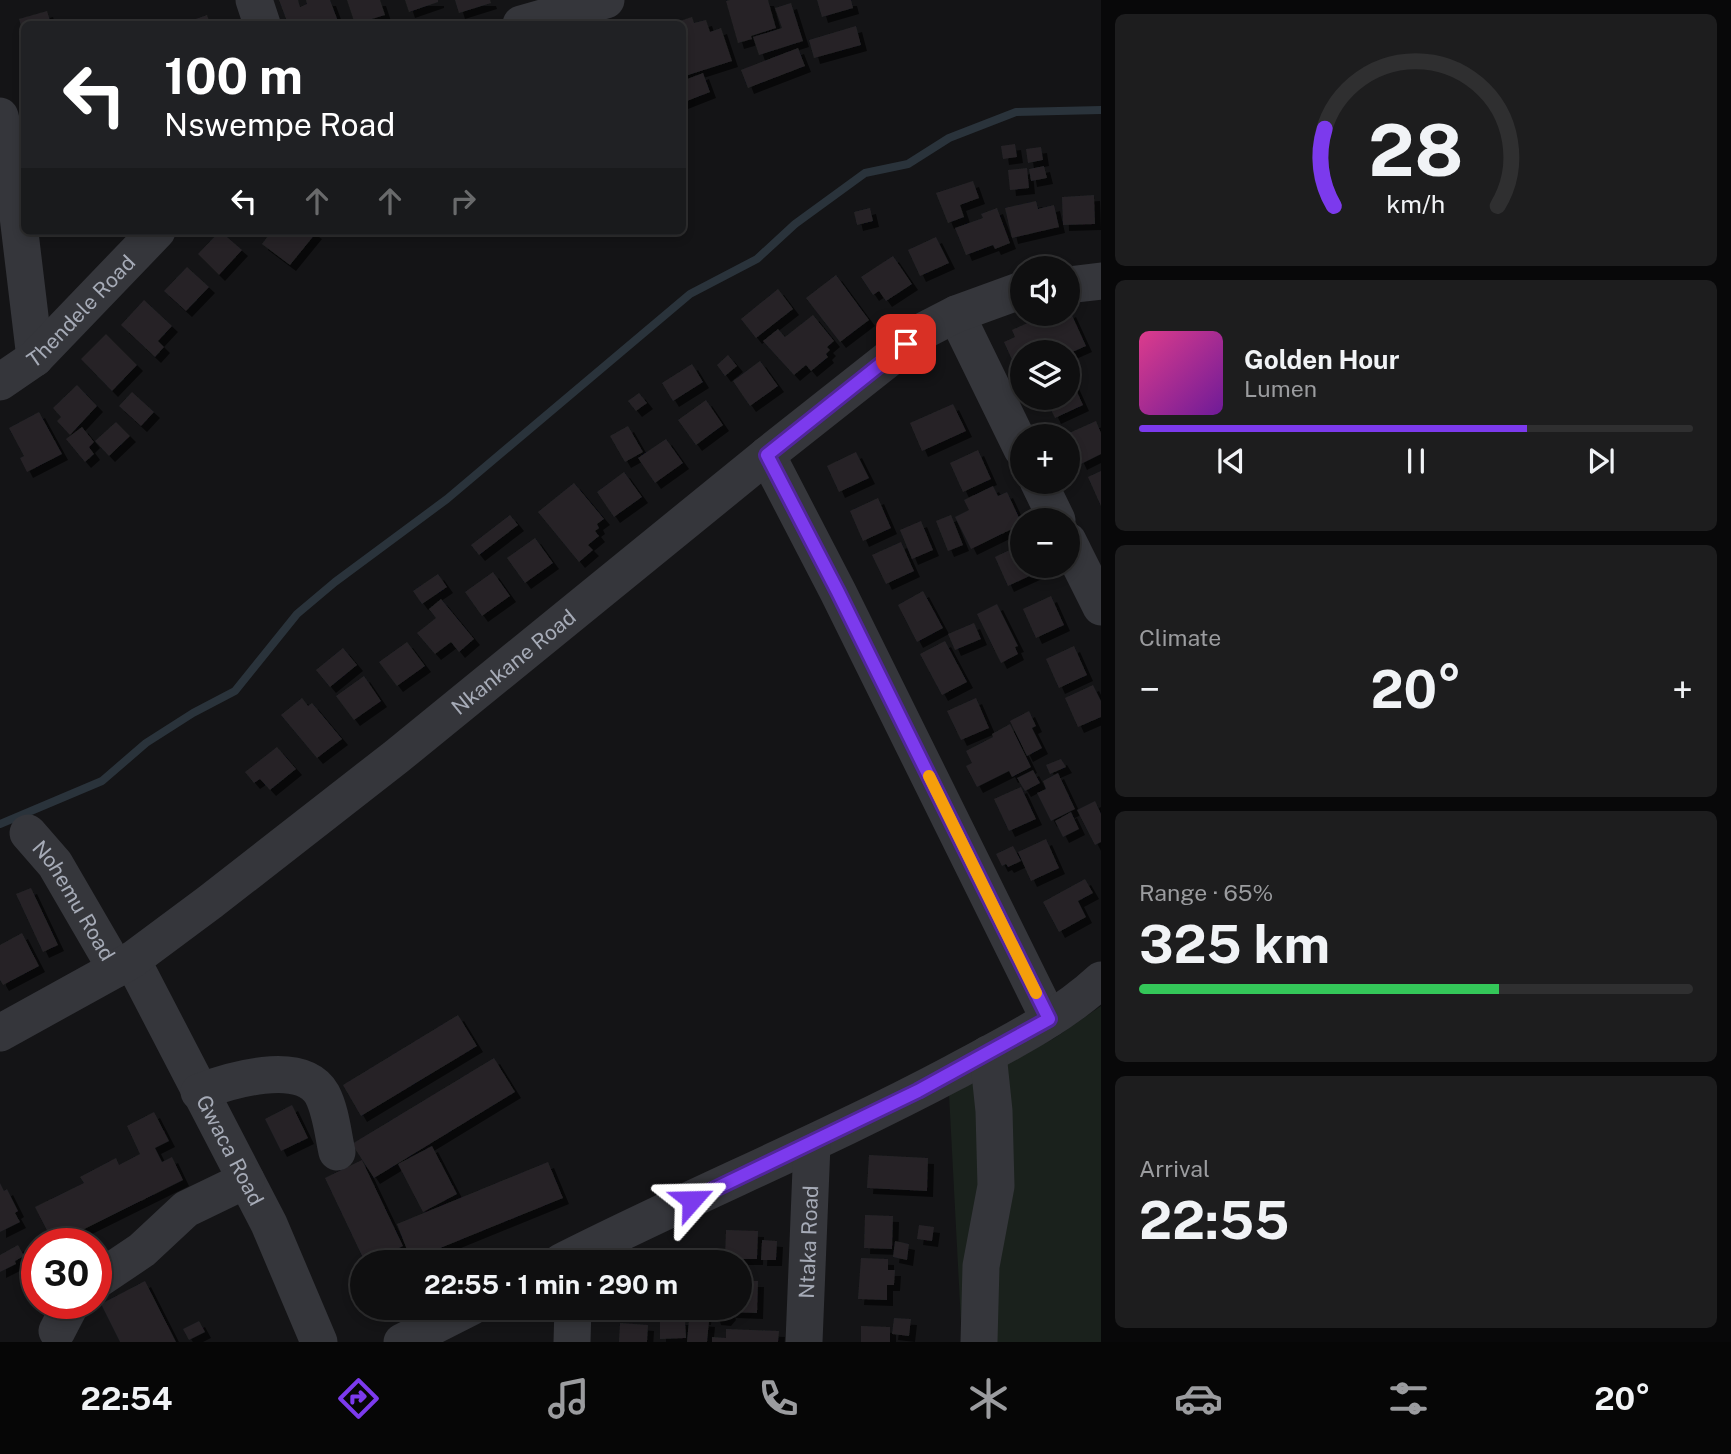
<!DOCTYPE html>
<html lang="en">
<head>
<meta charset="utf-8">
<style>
	:root { --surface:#0f0f10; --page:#1d1d1e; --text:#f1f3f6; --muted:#9b9c9f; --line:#2f2f30; --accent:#7c3aed }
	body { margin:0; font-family:"Public Sans",sans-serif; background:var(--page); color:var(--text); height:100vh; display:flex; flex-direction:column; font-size:26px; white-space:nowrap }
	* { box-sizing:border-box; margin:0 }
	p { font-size:23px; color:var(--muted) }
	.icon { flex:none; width:38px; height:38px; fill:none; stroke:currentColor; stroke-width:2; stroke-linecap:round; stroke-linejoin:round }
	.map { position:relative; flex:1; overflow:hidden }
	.panel { display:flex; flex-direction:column; gap:14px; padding:14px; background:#080809; width:630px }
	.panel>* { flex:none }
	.banner { position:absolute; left:21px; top:21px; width:665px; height:214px; border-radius:10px; box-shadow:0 4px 10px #0003,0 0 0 2px var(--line); background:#202124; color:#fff; overflow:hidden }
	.tools { position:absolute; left:1010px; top:256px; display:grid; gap:14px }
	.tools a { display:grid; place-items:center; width:70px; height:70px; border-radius:50%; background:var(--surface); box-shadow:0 4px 10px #0003,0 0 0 2px var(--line); font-size:35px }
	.speed { position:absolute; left:21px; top:1228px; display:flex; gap:14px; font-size:35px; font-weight:700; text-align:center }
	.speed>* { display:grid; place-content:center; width:91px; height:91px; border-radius:50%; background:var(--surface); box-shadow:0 4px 10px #0003,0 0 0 2px var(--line); line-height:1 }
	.speed .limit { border:10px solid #d22; background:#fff; color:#111 }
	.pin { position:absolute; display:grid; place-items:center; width:60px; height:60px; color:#fff; margin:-30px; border-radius:14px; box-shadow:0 4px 10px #0006 }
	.me { position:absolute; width:77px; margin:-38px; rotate:65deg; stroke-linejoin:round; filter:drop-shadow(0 0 5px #0008) }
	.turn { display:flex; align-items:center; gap:24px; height:147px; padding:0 28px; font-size:32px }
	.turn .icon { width:91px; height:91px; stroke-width:2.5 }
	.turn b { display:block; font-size:49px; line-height:60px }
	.lanes { display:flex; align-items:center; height:66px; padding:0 28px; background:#0003; justify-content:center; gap:35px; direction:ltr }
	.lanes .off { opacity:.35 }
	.big { font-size:52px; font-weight:700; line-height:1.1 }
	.panel .card { flex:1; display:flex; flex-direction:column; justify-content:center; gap:10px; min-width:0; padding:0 24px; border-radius:10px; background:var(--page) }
	.panel .dial { align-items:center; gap:0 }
	.dial svg { height:182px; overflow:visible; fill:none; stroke:var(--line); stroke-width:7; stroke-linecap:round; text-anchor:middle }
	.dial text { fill:var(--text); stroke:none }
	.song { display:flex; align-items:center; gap:21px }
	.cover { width:84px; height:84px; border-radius:10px; background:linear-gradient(135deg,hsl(330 70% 55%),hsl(280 70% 35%)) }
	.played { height:7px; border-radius:4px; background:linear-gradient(90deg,var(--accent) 70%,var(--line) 70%) }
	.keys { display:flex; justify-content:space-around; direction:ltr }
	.heat { display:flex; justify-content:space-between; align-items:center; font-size:38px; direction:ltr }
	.charge { height:10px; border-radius:5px; background:linear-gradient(90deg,#34c759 65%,var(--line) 0) }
	.trip { position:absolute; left:350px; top:1250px; width:402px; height:70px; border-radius:35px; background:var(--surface); box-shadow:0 4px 10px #0003,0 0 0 2px var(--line); font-weight:700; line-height:70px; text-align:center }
	.tabs { display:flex; height:112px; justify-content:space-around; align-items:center; background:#060606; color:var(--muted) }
	.tabs .icon { width:49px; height:49px }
	.tabs .selected { color:var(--accent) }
	.tabs b { font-size:32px; color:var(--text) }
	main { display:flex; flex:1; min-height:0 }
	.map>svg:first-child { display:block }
	.green { fill:#1a211c }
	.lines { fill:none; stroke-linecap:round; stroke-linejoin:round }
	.stream { stroke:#2a333b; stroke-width:8 }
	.building { fill:#252427; filter:url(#shadow) }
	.minor { stroke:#35363b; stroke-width:37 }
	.route-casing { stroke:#51269a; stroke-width:18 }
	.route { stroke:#7c3aed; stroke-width:12 }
	.slow { stroke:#f59e0b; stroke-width:12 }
	.labels { text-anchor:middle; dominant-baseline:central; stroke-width:7; stroke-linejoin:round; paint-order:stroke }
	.street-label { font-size:21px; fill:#a6abb7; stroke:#100f11 }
</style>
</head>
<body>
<main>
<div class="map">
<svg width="1101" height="1342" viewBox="0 0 1101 1342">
	<defs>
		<filter id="shadow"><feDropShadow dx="6" dy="6" stdDeviation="0" flood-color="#0009"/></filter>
	</defs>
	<rect width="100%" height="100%" fill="#141416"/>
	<path class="green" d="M1101,1006V1342H962L949,1094L1053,1039Z"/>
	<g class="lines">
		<path class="stream" d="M0,824L102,781L146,743L193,713L235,691L297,614L335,582L447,499L690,294L757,259L795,224L865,173L908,164L949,138L1016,112L1101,110"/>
	</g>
	<path class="building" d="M279,0H298L300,7L307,4L306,0H330L339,24H288Z
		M347,0H380L385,15L355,24Z
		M405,0H438V2L409,12Z
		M455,0H490L491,3L459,13Z
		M730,0H768L776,28L751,36L752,39L738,43L726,1Z
		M817,0H851L853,8L822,17Z
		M791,3L803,41L759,55L753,37L782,28L775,8Z
		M47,11L51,24H24V35L19,19Z
		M207,15L210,24H182Z
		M692,17L694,23L706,20L710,32L721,28L732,61L682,77V24H671Z
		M856,26L861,45L814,58L809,40Z
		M798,48L805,66L748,88L741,70Z
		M703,73L710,92L682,103V81Z
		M1015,144L1017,157L1003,159L1001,146Z
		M1041,147L1043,160L1028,163L1026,149Z
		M1044,166L1047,178L1031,181L1029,169Z
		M1027,168L1029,188L1010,190L1008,170Z
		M973,181L979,198L960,205L964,217L948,223L936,193Z
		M1094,195L1095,224L1063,225L1062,197Z
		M1036,201L1038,209L1054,205L1059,227L1012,238L1005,208Z
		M870,208L873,221L857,225L854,212Z
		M997,208L1010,243L995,249L993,245L966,255L955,228L983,218L981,214Z
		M220,231L242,250L219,275L198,254Z
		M282,231H313L316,233L290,265L262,244L271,232L277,236Z
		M936,237L949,263L920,276L908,250Z
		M893,256L912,284L886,301L879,291L873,295L861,277Z
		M187,267L209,287L186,311L164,291Z
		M836,275L869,320L840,342L806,298Z
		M778,289L793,309L756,338L741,319Z
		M144,300L172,326L158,341L164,347L155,357L121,325Z
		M1070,311L1086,346L1068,354V352H1022V376L1020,377L1004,342L1015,337L1012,330L1043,316L1047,322Z
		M813,315L834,341L827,347L830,350L826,354L828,357L811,371L806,365L794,375L763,341L778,329L785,337Z
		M106,334L137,365L112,391L81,359Z
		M728,355L737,366L725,376L717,365Z
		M760,361L778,386L750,406L733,381Z
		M692,364L703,382L673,401L662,383Z
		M1070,376L1083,405L1055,418L1045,397H1068V377Z
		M77,385L97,406L70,435L57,421L61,417L53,408Z
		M132,392L154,412L141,426L119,406Z
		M639,393L647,403L636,411L628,401Z
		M706,400L723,425L696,445L678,420Z
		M953,404L966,431L922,451L910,423Z
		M39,412L62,454L27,472L20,458L24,456L9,428Z
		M1096,421L1101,433V454L1081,464L1067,434Z
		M116,422L130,436L109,456L95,441Z
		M628,426L643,452L625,462L610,436Z
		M82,427L94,442L89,447L94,454L85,462L66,439Z
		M666,439L683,463L655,483L638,458Z
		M978,450L991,479L963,492L950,463Z
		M856,452L869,478L839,492L827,466Z
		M1101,471V506L1088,477Z
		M624,472L642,497L614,517L597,492Z
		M574,483L604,519L597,524L599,528L595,531L599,536L588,545L593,550L579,562L538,512Z
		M993,486L998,496L1007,492L1022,524L971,549L955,517L969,510L964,500Z
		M878,498L891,528L863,541L850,511Z
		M510,515L518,525L479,555L471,545Z
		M951,515L963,545L948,551L936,521Z
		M921,521L933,550L912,559L900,530Z
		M535,538L553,563L525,583L507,558Z
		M901,542L914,571L886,584L872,555Z
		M1022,544V565H1033L1036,573L1008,586L995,557Z
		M493,572L510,596L482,616L465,592Z
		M438,574L447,587L422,604L413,591Z
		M923,591L943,628L917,642L898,605Z
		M1051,596L1064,625L1036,638L1023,609Z
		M441,599L474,639L459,652L451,642L435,654L417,633L436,618L429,609Z
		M997,604L1018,646L1015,647L1018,654L1001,663L977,614Z
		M974,623L981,639L955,650L948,634Z
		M945,641L967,682L942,695L920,654Z
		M407,642L425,666L397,686L379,662Z
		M1074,646L1087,675L1059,688L1046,659Z
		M343,648L357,665L330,687L316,670Z
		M364,676L381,701L354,720L336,696Z
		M1093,685L1101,701V717L1078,727L1065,698Z
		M302,698L308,706L312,703L342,739L317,758L281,715Z
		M976,698L989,728L961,740L947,711Z
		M1029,711L1036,726L1032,728L1042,748L1027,756L1010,721Z
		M1010,724L1031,767L1012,777L1009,771L977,787L966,766L972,763L966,751L993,737L992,734Z
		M277,747L296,769L270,790L260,779L254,783L245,772Z
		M1061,759L1066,767L1050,774L1046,765Z
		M1033,770L1040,783L1025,791L1017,778Z
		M1058,773L1075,809L1051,821L1037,793L1046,789L1043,781Z
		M1021,787L1036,819L1009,831L994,799Z
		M1095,801L1101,814V842L1095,845L1077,810Z
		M1071,812L1079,829L1063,837L1055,821Z
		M1046,839L1059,868L1031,881L1018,852Z
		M1013,846L1021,861L1008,867L1006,864L1002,866L996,854Z
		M1085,879L1093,893L1078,901L1086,917L1059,932L1043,902Z
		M31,888L58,945L43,952L16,894Z
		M22,933L39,966L3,985L0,980V945Z
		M458,1015L477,1046L361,1116L343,1085Z
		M494,1058L515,1092L374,1178L352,1144Z
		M292,1105L308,1138L281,1151L265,1119Z
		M154,1112L169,1141L155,1148L162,1162L172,1157L183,1180L54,1244L35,1207L84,1183L80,1177L116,1158L119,1165L140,1154L127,1126Z
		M432,1146L457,1194L423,1212L398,1164Z
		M869,1155L928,1158L927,1191L867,1188Z
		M362,1160L403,1246L370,1262H365L325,1178Z
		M548,1162L563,1198L411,1260L397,1224Z
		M0,1183L4,1191L7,1189L18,1211L15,1213L20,1222L0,1232Z
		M865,1215L893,1216L892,1249L864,1248Z
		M919,1225L934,1227L932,1241L917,1239Z
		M726,1230L758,1231L757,1259H725Z
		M762,1240L777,1241L776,1260H761Z
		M895,1241L909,1244L907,1260L893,1257Z
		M18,1245L24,1256L15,1261L16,1264L0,1272V1255Z
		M861,1258L888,1259V1270H895L894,1285H887V1300L858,1299Z
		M145,1281L176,1342H120L101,1304Z
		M740,1281H758L757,1313L730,1312V1307H740Z
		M686,1307H706L705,1319L686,1318Z
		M716,1307H728L730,1314L725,1320L715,1319L713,1311Z
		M894,1318L911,1319L909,1336L892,1334Z
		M660,1319H685L686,1338L660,1339Z
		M689,1319L709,1321L707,1342H687Z
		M199,1321L205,1332L189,1340L183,1329Z
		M620,1323L648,1325L647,1342H619Z
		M861,1326L890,1327V1342H861Z
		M726,1329L779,1331L778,1342H712V1337L726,1338Z"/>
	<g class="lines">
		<g class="minor">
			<path d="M254,0L262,24"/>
			<path d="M521,24L606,0"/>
			<path d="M0,116L12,166L35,358"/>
			<path d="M1068,285L1101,281"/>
			<path d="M956,314L1022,449"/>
			<path id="s1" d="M0,382L35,358L157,231"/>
			<path d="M767,455L838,592L1049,1019"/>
			<path d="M1038,481L1057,520"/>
			<path d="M1068,541L1101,607"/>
			<path id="s2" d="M28,833L55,864L116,969"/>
			<path id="s3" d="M132,960L269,1224L319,1342"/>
			<path id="s4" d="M0,1033L132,960L210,902L396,757L767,455L925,330L956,314L1022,290"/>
			<path d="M199,1092C228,1081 301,1058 322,1094C331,1111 333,1134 337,1152"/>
			<path d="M561,1262C691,1196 825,1141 953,1073C1003,1046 1059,1019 1101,980"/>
			<path d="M96,1281L142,1250L186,1209L246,1180"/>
			<path d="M57,1331L71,1304"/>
			<path d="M402,1342L471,1307"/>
			<path d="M572,1342L573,1307"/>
			<path id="s5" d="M804,1342L812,1144"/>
			<path d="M979,1342L981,1266L996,1186L994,1111L988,1054"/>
		</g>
	</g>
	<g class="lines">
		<g class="route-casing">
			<path id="route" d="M692,1200L918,1091L1049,1019L838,592L767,455L906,344"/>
		</g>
		<use href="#route" class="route"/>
		<path class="slow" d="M929,776L1036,993"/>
	</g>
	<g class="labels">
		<g class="street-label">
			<text stroke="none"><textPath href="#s1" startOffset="108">Thendele Road</textPath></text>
			<text stroke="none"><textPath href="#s4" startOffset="635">Nkankane Road</textPath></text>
			<text stroke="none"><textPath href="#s2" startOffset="82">Nohemu Road</textPath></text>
			<text stroke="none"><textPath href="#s3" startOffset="214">Gwaca Road</textPath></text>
			<text stroke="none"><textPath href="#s5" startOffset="100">Ntaka Road</textPath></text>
		</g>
	</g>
</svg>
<div class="tools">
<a><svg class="icon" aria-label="sound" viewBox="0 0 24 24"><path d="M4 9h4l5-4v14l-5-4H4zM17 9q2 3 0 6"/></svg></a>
<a><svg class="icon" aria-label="layers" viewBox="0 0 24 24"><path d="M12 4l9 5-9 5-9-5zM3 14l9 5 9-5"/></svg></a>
<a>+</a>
<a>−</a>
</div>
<div class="speed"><div class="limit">30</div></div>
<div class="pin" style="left:906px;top:344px;background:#d93025"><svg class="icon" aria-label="arrive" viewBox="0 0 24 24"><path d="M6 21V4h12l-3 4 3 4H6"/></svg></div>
<svg class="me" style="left:692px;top:1200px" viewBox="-20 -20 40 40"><path d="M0-17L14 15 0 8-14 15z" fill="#7c3aed" stroke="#fff" stroke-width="4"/></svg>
<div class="trip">22:55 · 1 min · 290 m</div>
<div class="banner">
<div class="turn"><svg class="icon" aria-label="left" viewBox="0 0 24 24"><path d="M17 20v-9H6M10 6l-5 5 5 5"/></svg><div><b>100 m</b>Nswempe Road</div></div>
<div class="lanes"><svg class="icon" aria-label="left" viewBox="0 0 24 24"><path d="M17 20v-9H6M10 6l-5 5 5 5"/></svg><svg class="icon off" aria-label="ahead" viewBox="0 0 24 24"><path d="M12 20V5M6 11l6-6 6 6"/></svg><svg class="icon off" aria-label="ahead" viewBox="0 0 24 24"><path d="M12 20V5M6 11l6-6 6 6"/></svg><svg class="icon off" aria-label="right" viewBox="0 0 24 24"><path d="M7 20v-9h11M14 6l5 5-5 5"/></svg></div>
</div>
</div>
<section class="panel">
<div class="card dial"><svg viewBox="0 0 100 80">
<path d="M14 69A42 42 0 1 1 86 69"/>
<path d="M14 69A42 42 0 0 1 10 35" stroke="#7c3aed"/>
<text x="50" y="56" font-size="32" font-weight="700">28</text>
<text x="50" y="72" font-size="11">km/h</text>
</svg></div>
<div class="card">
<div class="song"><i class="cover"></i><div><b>Golden Hour</b><p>Lumen</p></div></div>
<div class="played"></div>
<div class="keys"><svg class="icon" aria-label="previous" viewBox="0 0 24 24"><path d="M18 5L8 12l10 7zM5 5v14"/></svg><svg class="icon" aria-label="pause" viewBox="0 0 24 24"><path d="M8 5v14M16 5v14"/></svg><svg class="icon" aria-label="next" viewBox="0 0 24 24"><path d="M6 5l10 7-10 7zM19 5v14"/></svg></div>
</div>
<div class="card"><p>Climate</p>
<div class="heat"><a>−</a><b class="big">20°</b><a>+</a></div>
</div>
<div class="card"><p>Range · 65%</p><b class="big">325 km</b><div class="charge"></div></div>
<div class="card"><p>Arrival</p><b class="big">22:55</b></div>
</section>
</main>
<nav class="tabs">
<b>22:54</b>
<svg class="icon selected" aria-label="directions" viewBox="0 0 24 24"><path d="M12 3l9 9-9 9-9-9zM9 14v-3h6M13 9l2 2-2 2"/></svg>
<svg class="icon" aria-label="music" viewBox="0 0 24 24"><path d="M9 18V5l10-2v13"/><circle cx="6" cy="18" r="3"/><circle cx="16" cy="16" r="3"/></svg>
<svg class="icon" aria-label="phone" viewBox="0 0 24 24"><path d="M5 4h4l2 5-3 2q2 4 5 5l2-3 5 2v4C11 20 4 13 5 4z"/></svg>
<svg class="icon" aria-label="climate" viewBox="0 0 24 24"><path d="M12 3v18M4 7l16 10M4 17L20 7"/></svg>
<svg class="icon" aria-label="car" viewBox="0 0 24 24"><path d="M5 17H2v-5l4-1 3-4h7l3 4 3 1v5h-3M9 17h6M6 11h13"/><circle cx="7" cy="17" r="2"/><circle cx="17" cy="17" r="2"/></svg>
<svg class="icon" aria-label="filters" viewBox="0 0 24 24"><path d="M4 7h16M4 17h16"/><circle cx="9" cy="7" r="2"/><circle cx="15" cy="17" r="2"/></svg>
<b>20°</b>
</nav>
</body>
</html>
